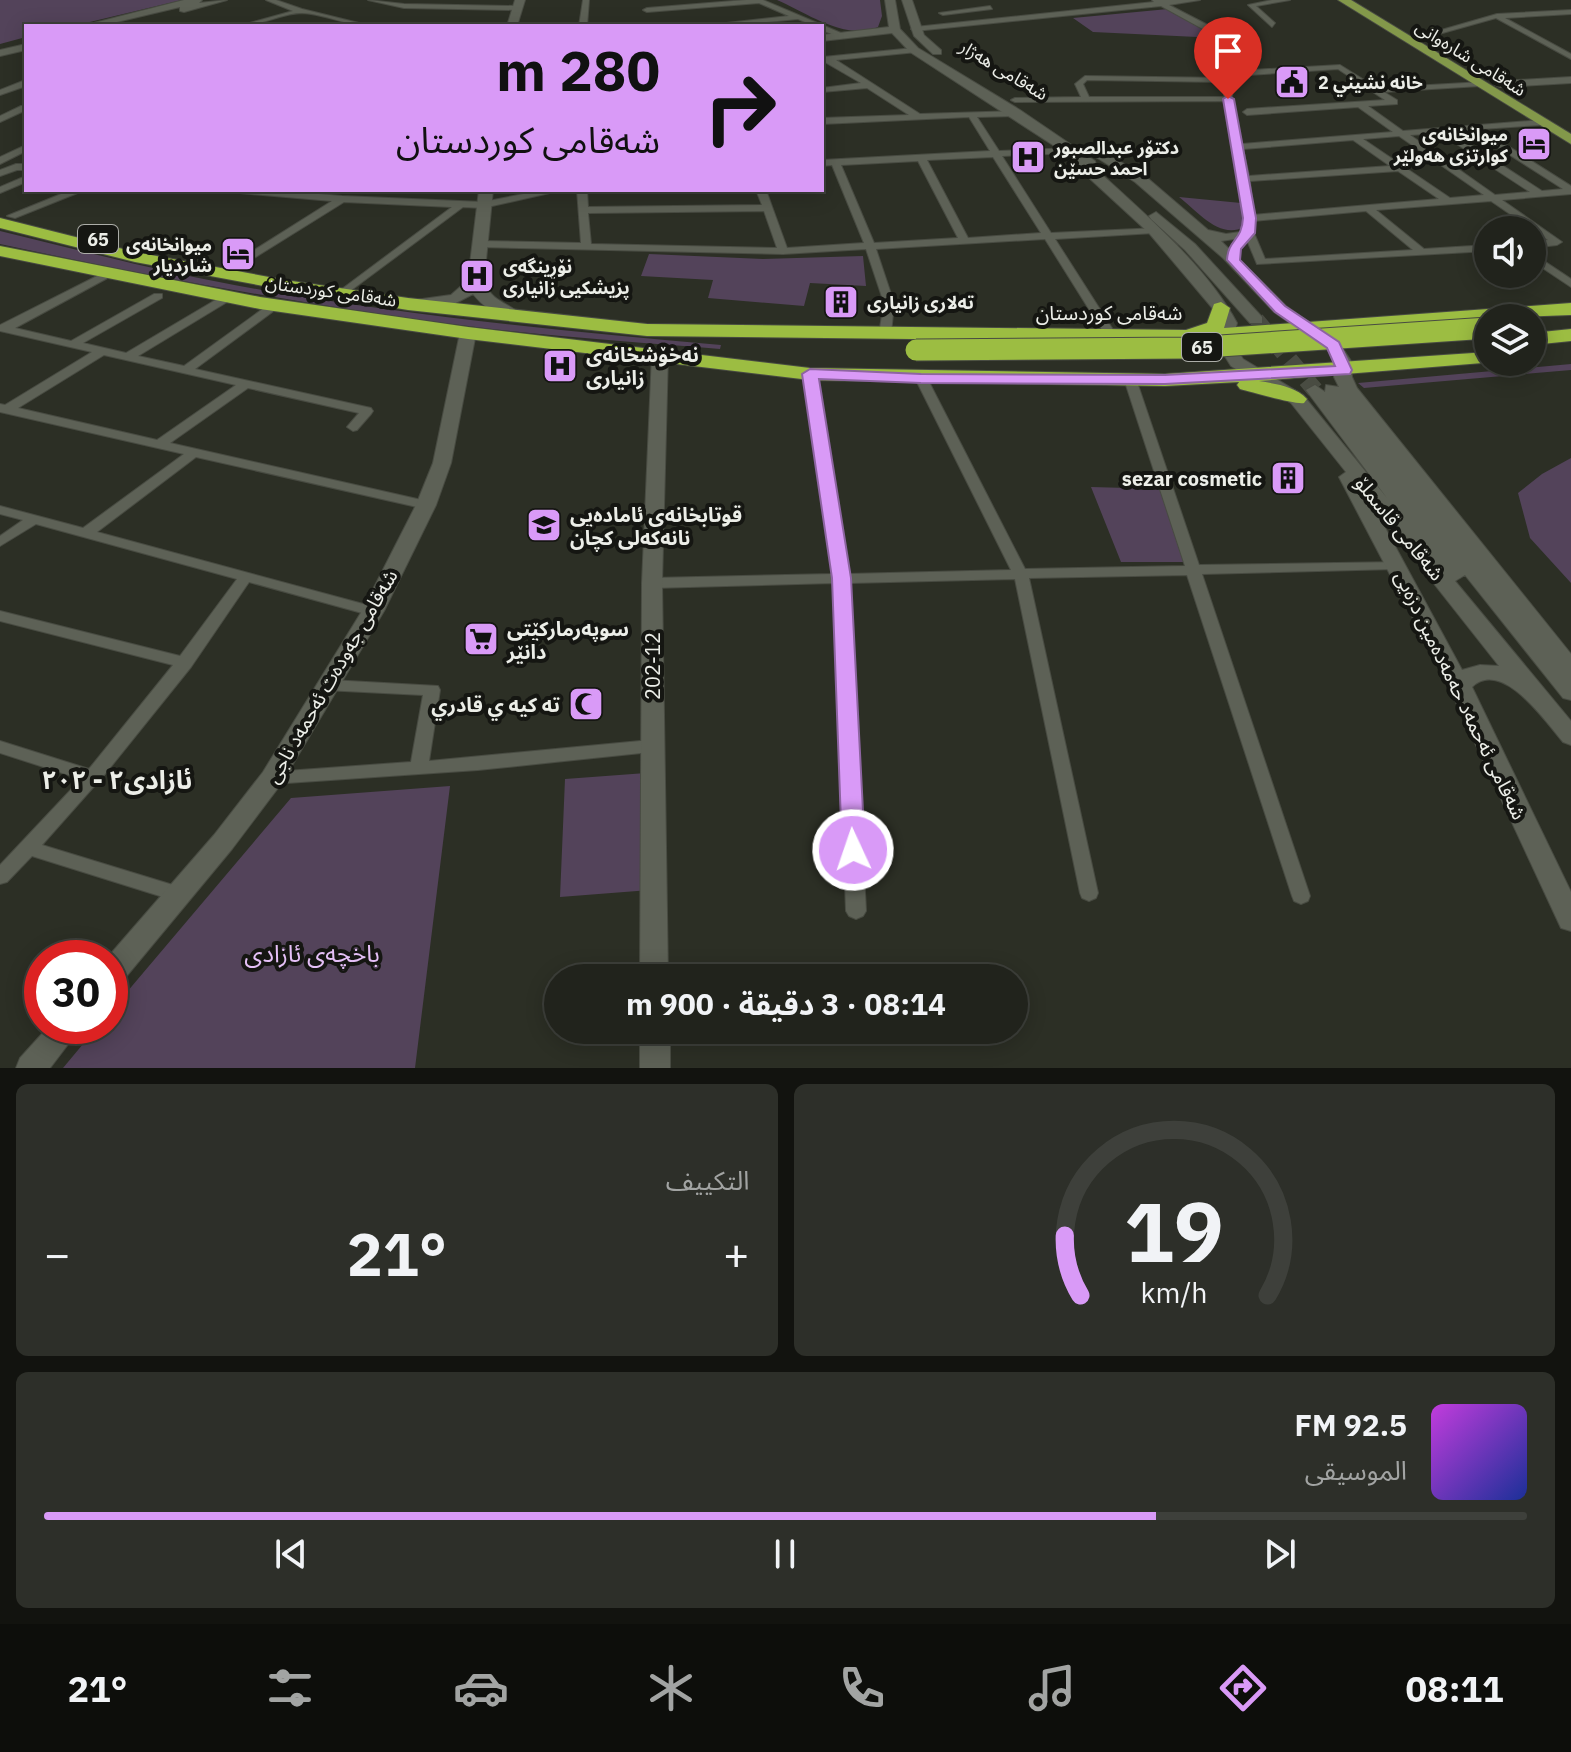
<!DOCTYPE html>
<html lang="ar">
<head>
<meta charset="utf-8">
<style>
	:root { --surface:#21231c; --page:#2d2f29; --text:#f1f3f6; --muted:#a2a4a3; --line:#3e403b; --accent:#d99af7 }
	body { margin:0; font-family:"IBM Plex Sans","Noto Sans Arabic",sans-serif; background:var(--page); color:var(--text); direction:rtl; height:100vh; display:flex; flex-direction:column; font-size:30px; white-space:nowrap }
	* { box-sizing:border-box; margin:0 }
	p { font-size:26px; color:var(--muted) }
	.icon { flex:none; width:44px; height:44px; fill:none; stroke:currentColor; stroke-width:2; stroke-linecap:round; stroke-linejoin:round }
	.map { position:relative; height:1068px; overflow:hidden; direction:ltr }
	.panel { display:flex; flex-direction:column; gap:16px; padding:16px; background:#12130f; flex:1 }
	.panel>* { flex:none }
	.top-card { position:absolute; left:24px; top:24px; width:800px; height:168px; border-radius:0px; box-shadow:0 4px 20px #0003,0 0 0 2px var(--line); direction:rtl; background:#d99af7; color:#111; overflow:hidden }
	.buttons { position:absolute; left:1474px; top:216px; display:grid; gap:16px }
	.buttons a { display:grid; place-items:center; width:72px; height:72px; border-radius:50%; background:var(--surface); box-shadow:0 4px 20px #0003,0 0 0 2px var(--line); font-size:40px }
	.speed { position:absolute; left:24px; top:940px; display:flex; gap:16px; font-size:40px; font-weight:700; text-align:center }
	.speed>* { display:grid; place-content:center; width:104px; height:104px; border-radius:50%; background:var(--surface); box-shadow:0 4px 20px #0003,0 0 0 2px var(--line); line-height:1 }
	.speed .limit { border:12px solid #d22; background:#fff; color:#111 }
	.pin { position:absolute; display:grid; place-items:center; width:68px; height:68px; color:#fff; margin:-82px -34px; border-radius:50% 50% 50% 0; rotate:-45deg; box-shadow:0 0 8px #0007 }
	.pin .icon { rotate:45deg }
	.me { position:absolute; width:88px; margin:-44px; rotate:357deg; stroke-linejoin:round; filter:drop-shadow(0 0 6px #0008) }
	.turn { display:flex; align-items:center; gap:28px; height:168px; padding:0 32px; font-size:36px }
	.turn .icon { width:104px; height:104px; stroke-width:2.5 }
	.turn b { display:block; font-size:56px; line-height:68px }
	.big { font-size:60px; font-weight:700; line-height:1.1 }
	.panel .tile { flex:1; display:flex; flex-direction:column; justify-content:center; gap:12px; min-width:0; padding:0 28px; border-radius:12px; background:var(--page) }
	.panel .dial { align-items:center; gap:0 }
	.dial svg { height:208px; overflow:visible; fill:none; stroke:var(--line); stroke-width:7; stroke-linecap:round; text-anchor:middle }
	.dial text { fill:var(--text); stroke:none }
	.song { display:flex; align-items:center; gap:24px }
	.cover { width:96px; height:96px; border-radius:12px; background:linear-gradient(135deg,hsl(290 70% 55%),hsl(230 70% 35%)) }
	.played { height:8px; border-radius:4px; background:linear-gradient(90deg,var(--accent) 75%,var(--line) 75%) }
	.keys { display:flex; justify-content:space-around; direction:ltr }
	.heat { display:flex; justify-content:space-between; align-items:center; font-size:44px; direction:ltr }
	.panel .tiles { flex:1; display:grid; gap:16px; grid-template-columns:1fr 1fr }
	.tile:last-child { grid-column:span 2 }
	.trip { position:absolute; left:544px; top:964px; width:484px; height:80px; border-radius:40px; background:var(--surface); box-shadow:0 4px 20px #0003,0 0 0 2px var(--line); font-weight:700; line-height:80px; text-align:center; direction:rtl }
	.tabs { display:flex; height:128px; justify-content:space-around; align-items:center; background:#0d0e0b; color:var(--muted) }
	.tabs .icon { width:56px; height:56px }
	.tabs .selected { color:var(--accent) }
	.tabs b { font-size:36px; color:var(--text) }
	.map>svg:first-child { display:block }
	.green { fill:#53435a }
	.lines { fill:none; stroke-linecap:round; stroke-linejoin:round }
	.secondary-tunnel { stroke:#494c42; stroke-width:17; stroke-dasharray:17 9; stroke-linecap:butt }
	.street-casing { stroke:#484b42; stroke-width:2 }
	.secondary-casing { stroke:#484b42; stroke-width:2 }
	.primary-casing { stroke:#484b42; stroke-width:2 }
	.highway-casing { stroke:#484b42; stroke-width:2 }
	.street { fill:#5d6156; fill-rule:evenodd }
	.secondary { fill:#5d6156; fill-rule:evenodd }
	.primary { fill:#83984a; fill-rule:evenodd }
	.highway { fill:#9cbd42; fill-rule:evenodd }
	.highway-bridge-casing { stroke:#484b42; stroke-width:23; stroke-linecap:butt }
	.highway-bridge { stroke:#9cbd42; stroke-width:21 }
	.route { fill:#d99af7; stroke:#8d64a1; stroke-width:2 }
	.labels { text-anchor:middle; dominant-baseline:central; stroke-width:8; stroke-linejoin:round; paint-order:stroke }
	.far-street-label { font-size:18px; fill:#eceee8; stroke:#151612 }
	.far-poi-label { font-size:18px; font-weight:bold; fill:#eceee8; stroke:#151612; text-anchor:start }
	.shield { fill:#151612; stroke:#acada8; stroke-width:2 }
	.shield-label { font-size:18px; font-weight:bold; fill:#eceee8 }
	.street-label { font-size:20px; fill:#eceee8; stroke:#151612 }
	.poi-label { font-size:20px; font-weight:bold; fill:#eceee8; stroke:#151612; text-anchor:start }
	.near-park-label { font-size:24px; fill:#e5c0f7; stroke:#151612 }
	.near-neighbourhood-label { font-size:26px; font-weight:bold; fill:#eceee8; stroke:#151612 }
</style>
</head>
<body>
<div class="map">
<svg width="1571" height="1068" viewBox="0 0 1571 1068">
	<rect width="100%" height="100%" fill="#2c2f25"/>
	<path class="green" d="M0,0H182L73,26H26V37L0,44Z
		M777,0H880L882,16L878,27C845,41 807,13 777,0Z
		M1168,9L1218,38L1093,32L1073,18Z
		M1179,197L1241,203L1244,227C1220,240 1197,211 1179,197Z
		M0,231C86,252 174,275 262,290C414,316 567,332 721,345L720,349C624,341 526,335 430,321C286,301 143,275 0,244Z
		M649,254L763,259L863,256L866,286L810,283L804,306L708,298L713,280L641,276Z
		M1571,364V370L1364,388L1358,383Z
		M1571,458V583L1530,538L1518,493L1542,474Z
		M1091,487L1165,489L1185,562H1121Z
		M646,773L650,890L560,897L565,779Z
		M450,786L415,1068H63L98,1026H110V1012L291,798Z"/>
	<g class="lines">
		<path class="secondary-tunnel" d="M1256,320L1315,390"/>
		<g class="street-casing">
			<path id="street" d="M266,0H276L302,9L371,26C347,26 325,14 302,13C282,13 261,26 239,26L293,11Z
				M368,0L404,4L516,6L519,8L516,10L404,8Z
				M583,0H589L587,26H579Z
				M746,0H763L848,36L841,38L822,30V26H814L798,19L727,26H700L789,16L759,3L647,12L643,10L647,8Z
				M1152,0H1200L1169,5L1227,35L1235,47L1234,71L1340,65L1377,88L1483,82V86H1480L1384,92L1397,100V104L1368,106L1403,131L1543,120V124L1540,125L1481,129L1571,186V194L1502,200L1562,242L1557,245L1532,248V242L1548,240L1491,201L1376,210L1424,249L1488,245V251L1257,264L1244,233L1240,179L1234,149L1232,147L1233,145L1224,101L1015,102L1011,100L1015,98L1081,97L1075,84L1085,76L1225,78L1227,47L1221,39L1161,6L915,31L911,29L915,27L1154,2ZM1338,69L1385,100L1247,109L1243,112L1247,115L1358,107L1393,132L1242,144L1232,99L1233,76ZM1087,80L1225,82L1224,97H1089L1083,84ZM1471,130L1563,189L1542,191L1451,132ZM1440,133L1530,192L1495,195L1410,135ZM1399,136L1484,195L1450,198L1363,139ZM1353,140L1390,166L1249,176L1243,149ZM1398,171L1439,199L1253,215L1250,181ZM1366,211L1413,250L1265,259L1254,233L1253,221Z
				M1272,0H1290L1256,6L1275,23L1272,27L1248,5Z
				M990,6L992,9L943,15L939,13Z
				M1571,10V14L1505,18L1571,54V59L1496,18L1421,39L1417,37L1497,14Z
				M914,48H917V52L836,60L920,114L1019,111L1020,113L1016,116L977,117L999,151L1073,148V152L1070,153L1002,156L1051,233L1158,228L1159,230L1154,233L1055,239L1117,336L1115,338H1107L1045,239L876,249L894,303L891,334L885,337L879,334L884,303L866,249L783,254L479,247L474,244L479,241L581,243L577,190H587L588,207L762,205L756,190H766L787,248L864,243L832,165L822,166V160L990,151L969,117L822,124V118L909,115L867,88L822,92V88L861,83L823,61V57ZM993,157L1041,233L968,238L927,160ZM918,161L958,238L874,243L841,165ZM764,211L777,248L591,244L588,213Z
				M23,81H26V86L0,95V90Z
				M21,106H26V110L0,122V116Z
				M26,145V151L0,164V157Z
				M16,164H26V170H17L0,176V170Z
				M26,176V182L0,193V187Z
				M71,190H85L15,218L7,216Z
				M235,190H272L342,196L483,202L544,190H563L483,208L463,207L342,297L338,296V292L452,207L344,202L225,276L220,273L221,271L332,201L240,193Z
				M1532,253L1571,279V287L1532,261Z
				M109,270L114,273L113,275L15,328L71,341L154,294H162V298L83,343L126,353L224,295H232V299L138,356L184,366L271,303H279V307L195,369L371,408L373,411L371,414L357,430L353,431L347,427L359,413L248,388L170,443L426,501L433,505L426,509L196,457L97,532L378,608L381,611L373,616L249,582L191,667L105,774L42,845L186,889L188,894L186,899L179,902L32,856L7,882L0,884V865L81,779L0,753V741L89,769L173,665L0,621V611L180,656L237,579L36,524L0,546V536L23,520L0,514V506L83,528L184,454L0,412V404L5,405L92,352L0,331V325ZM104,355L236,385L157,440L18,408Z
				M810,370L816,374L848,574L1011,570L915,378L921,374L927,378L1025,569L1185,566L1124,379L1130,375L1136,379L1199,565L1401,562L1403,565L1401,568L1396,569L1202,574L1310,896L1308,901L1301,904L1294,901L1292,896L1187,575L1029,578L1098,893L1096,898L1089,901L1082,898L1080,893L1015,579L849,583L866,911L863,916L856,919L849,916L846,911L834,583L652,588L645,583L652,578L833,574L804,374Z
				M330,680L438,686L440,690L429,761L651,740L657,742L659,746L657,750L651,752L478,770L272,784L266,783L263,778L266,773L272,772L411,762L423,695L324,690L322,686L324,682Z"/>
		</g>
		<g class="secondary-casing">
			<path id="secondary" d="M184,0H202L199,3L227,0L184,12L180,11V7L100,26H82Z
				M515,0H525L517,26H507Z
				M885,0H895L900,29L918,48L1020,110L1095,161L1097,170C1144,213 1207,267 1237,323L1232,342L1243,359L1303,395L1387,498L1306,390L1315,385L1325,392L1326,385L1339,387L1334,377L1335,361L1327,349L1274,312L1223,258L1135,182L1096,157L1107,154L1145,176L1208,230L1226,234L1254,230V236L1221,241L1286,306L1339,343L1351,361L1352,377L1357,388L1571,654V700L1563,698L1465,575L1455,581L1571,721V745L1563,742C1545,721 1502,658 1472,687L1571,892V931L1561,928L1449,687L1339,477L1346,472L1291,403L1231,366L1216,342L1221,323L1214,310L1149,233L1087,176L1076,160L910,52L892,33L822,41V35L889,27ZM1375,509L1499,666L1480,665L1462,670Z
				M902,0H912L924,35L941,50V54H933L914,36Z
				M26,44V50L0,56V50Z
				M1571,77V83L1500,87L1494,84L1500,81Z
				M479,190H493L484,280C490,302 508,302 523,316L515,321C498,316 484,308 473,294L450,306L408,307V301L451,295L468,280Z
				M1156,212L1195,244L1262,317V323H1250L1185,250L1151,219L1149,216Z
				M468,328L476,333L451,463L436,505L384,611L281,784L232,849L120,984L110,987V958H107L214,835L263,772L362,611L416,505L433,463L460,333Z
				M660,349L668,354L662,583L668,978H640L642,583L652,354Z
				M49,1026H82L50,1068H16L20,1058Z
				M640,1030H670V1068H640Z"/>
		</g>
		<g class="primary-casing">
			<path id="primary" d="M1338,0H1351L1571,134V144Z"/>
		</g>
		<g class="highway-casing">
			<path id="highway" d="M0,218L135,252L285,280L408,298L647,324L1186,330L1207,323L1214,304L1221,302L1230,308L1224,328L1571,303V315L1488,318V321L1186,342L647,336L408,310L285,290L135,262L0,228Z
				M0,246L260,297L468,327L810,368L1165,374L1488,352V362H1495L1259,381C1276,384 1295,386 1307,399L1304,403C1296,405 1252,392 1240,389L1237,385L1239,382L1165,386L810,380L468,339L260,309L0,256Z
				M1571,329V341L1532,345V333Z"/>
		</g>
		<use href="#street" class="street"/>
		<use href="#secondary" class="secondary"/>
		<use href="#primary" class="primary"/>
		<use href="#highway" class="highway"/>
		<g class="highway-bridge-casing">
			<path id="highway-bridge" d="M916,350L1190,348L1488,328"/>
		</g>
		<use href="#highway-bridge" class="highway-bridge"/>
	</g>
	<path class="route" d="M1228,96L1234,99L1256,218L1255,233L1241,249L1240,260L1285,306L1339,342L1352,370L1350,374L1165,384L921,383L819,379L851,578L865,850L862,857L853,860L845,857L842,850L832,578L802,374L810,369L921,374L1165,375L1335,366L1327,348L1275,312L1227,260C1228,239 1242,241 1243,218L1223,99Z"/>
	<defs>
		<g id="civic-square" transform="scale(1.8)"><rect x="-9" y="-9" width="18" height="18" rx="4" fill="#d99af7" stroke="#151612"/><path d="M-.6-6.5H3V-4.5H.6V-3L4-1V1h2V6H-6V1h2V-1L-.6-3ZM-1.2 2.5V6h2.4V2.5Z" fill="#111"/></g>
		<g id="hotel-square" transform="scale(1.8)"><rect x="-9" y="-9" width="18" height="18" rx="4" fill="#d99af7" stroke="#151612"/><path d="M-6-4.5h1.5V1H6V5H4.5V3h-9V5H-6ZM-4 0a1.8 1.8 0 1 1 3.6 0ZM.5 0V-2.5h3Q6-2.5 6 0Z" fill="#111"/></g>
		<g id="hospital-square" transform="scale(1.8)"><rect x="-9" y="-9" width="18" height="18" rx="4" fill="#d99af7" stroke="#151612"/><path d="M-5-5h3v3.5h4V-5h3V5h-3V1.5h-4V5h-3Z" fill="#111"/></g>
		<g id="building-square" transform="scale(1.8)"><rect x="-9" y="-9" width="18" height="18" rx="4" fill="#d99af7" stroke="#151612"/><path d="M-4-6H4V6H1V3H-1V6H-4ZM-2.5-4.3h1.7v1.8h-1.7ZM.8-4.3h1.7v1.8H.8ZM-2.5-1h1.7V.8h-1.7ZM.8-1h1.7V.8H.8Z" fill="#111"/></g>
		<g id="school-square" transform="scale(1.8)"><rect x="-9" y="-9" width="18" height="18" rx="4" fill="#d99af7" stroke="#151612"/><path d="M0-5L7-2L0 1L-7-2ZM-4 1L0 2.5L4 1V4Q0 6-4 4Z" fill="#111"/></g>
		<g id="supermarket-square" transform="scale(1.8)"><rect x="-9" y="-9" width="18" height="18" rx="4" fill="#d99af7" stroke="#151612"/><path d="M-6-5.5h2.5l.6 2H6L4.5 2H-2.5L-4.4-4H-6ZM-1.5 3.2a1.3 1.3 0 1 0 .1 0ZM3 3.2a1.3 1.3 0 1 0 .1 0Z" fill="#111"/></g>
		<g id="mosque-square" transform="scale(1.8)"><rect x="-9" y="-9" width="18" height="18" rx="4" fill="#d99af7" stroke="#151612"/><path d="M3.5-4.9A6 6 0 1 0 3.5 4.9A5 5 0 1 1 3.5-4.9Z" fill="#111"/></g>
	</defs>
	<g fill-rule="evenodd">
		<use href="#civic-square" x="1292" y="82"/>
		<use href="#hotel-square" x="1534" y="144"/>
		<use href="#hospital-square" x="1028" y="157"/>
		<use href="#hotel-square" x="238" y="254"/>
		<use href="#hospital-square" x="477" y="276"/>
		<use href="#building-square" x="841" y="302"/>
		<use href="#hospital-square" x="560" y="366"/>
		<use href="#building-square" x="1288" y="478"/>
		<use href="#school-square" x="544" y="525"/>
		<use href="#supermarket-square" x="481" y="639"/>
		<use href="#mosque-square" x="586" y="704"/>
	</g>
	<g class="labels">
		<g class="far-street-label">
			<text transform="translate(1471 58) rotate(32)">شەقامی شارەوانی</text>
			<text transform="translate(1004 70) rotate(31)">شەقامی هەژار</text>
			<text transform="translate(331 291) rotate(8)">شەقامی کوردستان</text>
		</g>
		<g class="far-poi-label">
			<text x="1318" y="82">خانه نشيني 2</text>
			<text x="1508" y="134" text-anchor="end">میوانخانەی<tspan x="1508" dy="21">کوارتزی هەولێر</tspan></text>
			<text x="1054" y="147">دکتۆر عبدالصبور<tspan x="1054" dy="21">احمد حسێن</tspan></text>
			<text x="212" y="244" text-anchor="end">میوانخانەی<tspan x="212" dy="21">شاردیار</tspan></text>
			<text x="503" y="266">نۆڕینگەی<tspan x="503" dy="21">پزیشکیی زانیاری</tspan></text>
			<text x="867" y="302">تەلاری زانیاری</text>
		</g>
		<g class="shield">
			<rect x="78" y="225" width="40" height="28" rx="6"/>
			<rect x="1182" y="333" width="40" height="28" rx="6"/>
		</g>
		<g class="shield-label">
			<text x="98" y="239">65</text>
			<text x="1202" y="347">65</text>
		</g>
		<g class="street-label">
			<text x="1109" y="312">شەقامی کوردستان</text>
			<text transform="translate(1400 528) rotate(51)">شەقامی قاسملۆ</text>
			<text transform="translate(652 666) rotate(-90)">202-12</text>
			<text transform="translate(331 676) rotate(-60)">شەقامی جەودەت ئەحمەد ناجی</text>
			<text transform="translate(1461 695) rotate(64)">شەقامی ئەحمەد حەمەدەمین دزەیی</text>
		</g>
		<g class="poi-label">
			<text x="586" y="354">نەخۆشخانەی<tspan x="586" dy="23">زانیاری</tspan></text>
			<text x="1262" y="478" text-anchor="end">sezar cosmetic</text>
			<text x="570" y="514">قوتابخانەی ئامادەیی<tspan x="570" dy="23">نانەکەلی کچان</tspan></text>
			<text x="507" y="628">سوپەرمارکێتی<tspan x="507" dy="23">دانێر</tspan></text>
			<text x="560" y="704" text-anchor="end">ته كيه ي قادري</text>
		</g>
		<g class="near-park-label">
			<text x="312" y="953">باخچەی ئازادی</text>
		</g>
		<g class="near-neighbourhood-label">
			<text x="117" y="779">ئازادی٢ - ٢٠٢</text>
		</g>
	</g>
</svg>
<div class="buttons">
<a><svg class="icon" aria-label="sound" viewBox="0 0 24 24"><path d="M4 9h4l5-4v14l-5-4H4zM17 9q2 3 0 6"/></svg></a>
<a><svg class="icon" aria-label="layers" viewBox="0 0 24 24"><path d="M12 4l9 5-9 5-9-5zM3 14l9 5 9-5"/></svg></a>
</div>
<div class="speed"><div class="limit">30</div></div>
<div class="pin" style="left:1228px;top:99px;background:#d93025"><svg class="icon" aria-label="arrive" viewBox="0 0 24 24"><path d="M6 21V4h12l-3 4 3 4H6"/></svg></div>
<svg class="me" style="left:853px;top:850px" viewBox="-20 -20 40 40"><circle r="17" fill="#d99af7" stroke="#fff" stroke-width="3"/><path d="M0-11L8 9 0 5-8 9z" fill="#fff"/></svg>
<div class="trip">08:14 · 3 دقيقة · 900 m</div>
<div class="top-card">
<div class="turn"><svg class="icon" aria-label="right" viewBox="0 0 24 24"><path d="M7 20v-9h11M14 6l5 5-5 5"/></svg><div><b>280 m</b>شەقامی کوردستان</div></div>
</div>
</div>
<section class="panel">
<div class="tiles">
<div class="tile dial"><svg viewBox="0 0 100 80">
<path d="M14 69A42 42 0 1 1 86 69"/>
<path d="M14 69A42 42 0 0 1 8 46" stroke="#d99af7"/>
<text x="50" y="56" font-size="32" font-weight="700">19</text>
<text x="50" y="72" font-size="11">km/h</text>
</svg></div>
<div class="tile"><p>التكييف</p>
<div class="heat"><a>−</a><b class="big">21°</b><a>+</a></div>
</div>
<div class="tile">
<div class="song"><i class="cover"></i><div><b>92.5 FM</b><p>الموسيقى</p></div></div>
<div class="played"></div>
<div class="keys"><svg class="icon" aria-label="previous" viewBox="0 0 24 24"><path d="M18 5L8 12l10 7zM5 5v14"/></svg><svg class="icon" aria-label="pause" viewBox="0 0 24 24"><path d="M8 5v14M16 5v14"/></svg><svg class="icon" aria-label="next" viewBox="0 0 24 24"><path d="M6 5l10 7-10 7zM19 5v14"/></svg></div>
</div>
</div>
</section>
<nav class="tabs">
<b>08:11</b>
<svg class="icon selected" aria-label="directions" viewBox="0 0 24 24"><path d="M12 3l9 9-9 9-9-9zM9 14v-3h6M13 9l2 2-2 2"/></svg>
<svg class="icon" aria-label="music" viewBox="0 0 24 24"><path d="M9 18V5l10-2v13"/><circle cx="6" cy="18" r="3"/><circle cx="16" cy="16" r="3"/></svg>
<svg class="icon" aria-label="phone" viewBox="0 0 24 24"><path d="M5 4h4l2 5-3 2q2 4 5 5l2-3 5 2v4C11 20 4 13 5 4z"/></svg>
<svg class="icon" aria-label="climate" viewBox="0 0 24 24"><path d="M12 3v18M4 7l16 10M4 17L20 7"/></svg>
<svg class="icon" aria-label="car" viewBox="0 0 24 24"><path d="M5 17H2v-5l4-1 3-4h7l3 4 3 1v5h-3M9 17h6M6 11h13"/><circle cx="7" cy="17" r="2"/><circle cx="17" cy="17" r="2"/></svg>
<svg class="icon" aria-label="filters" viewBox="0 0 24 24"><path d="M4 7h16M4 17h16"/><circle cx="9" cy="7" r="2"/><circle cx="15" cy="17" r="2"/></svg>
<b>21°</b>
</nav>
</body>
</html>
